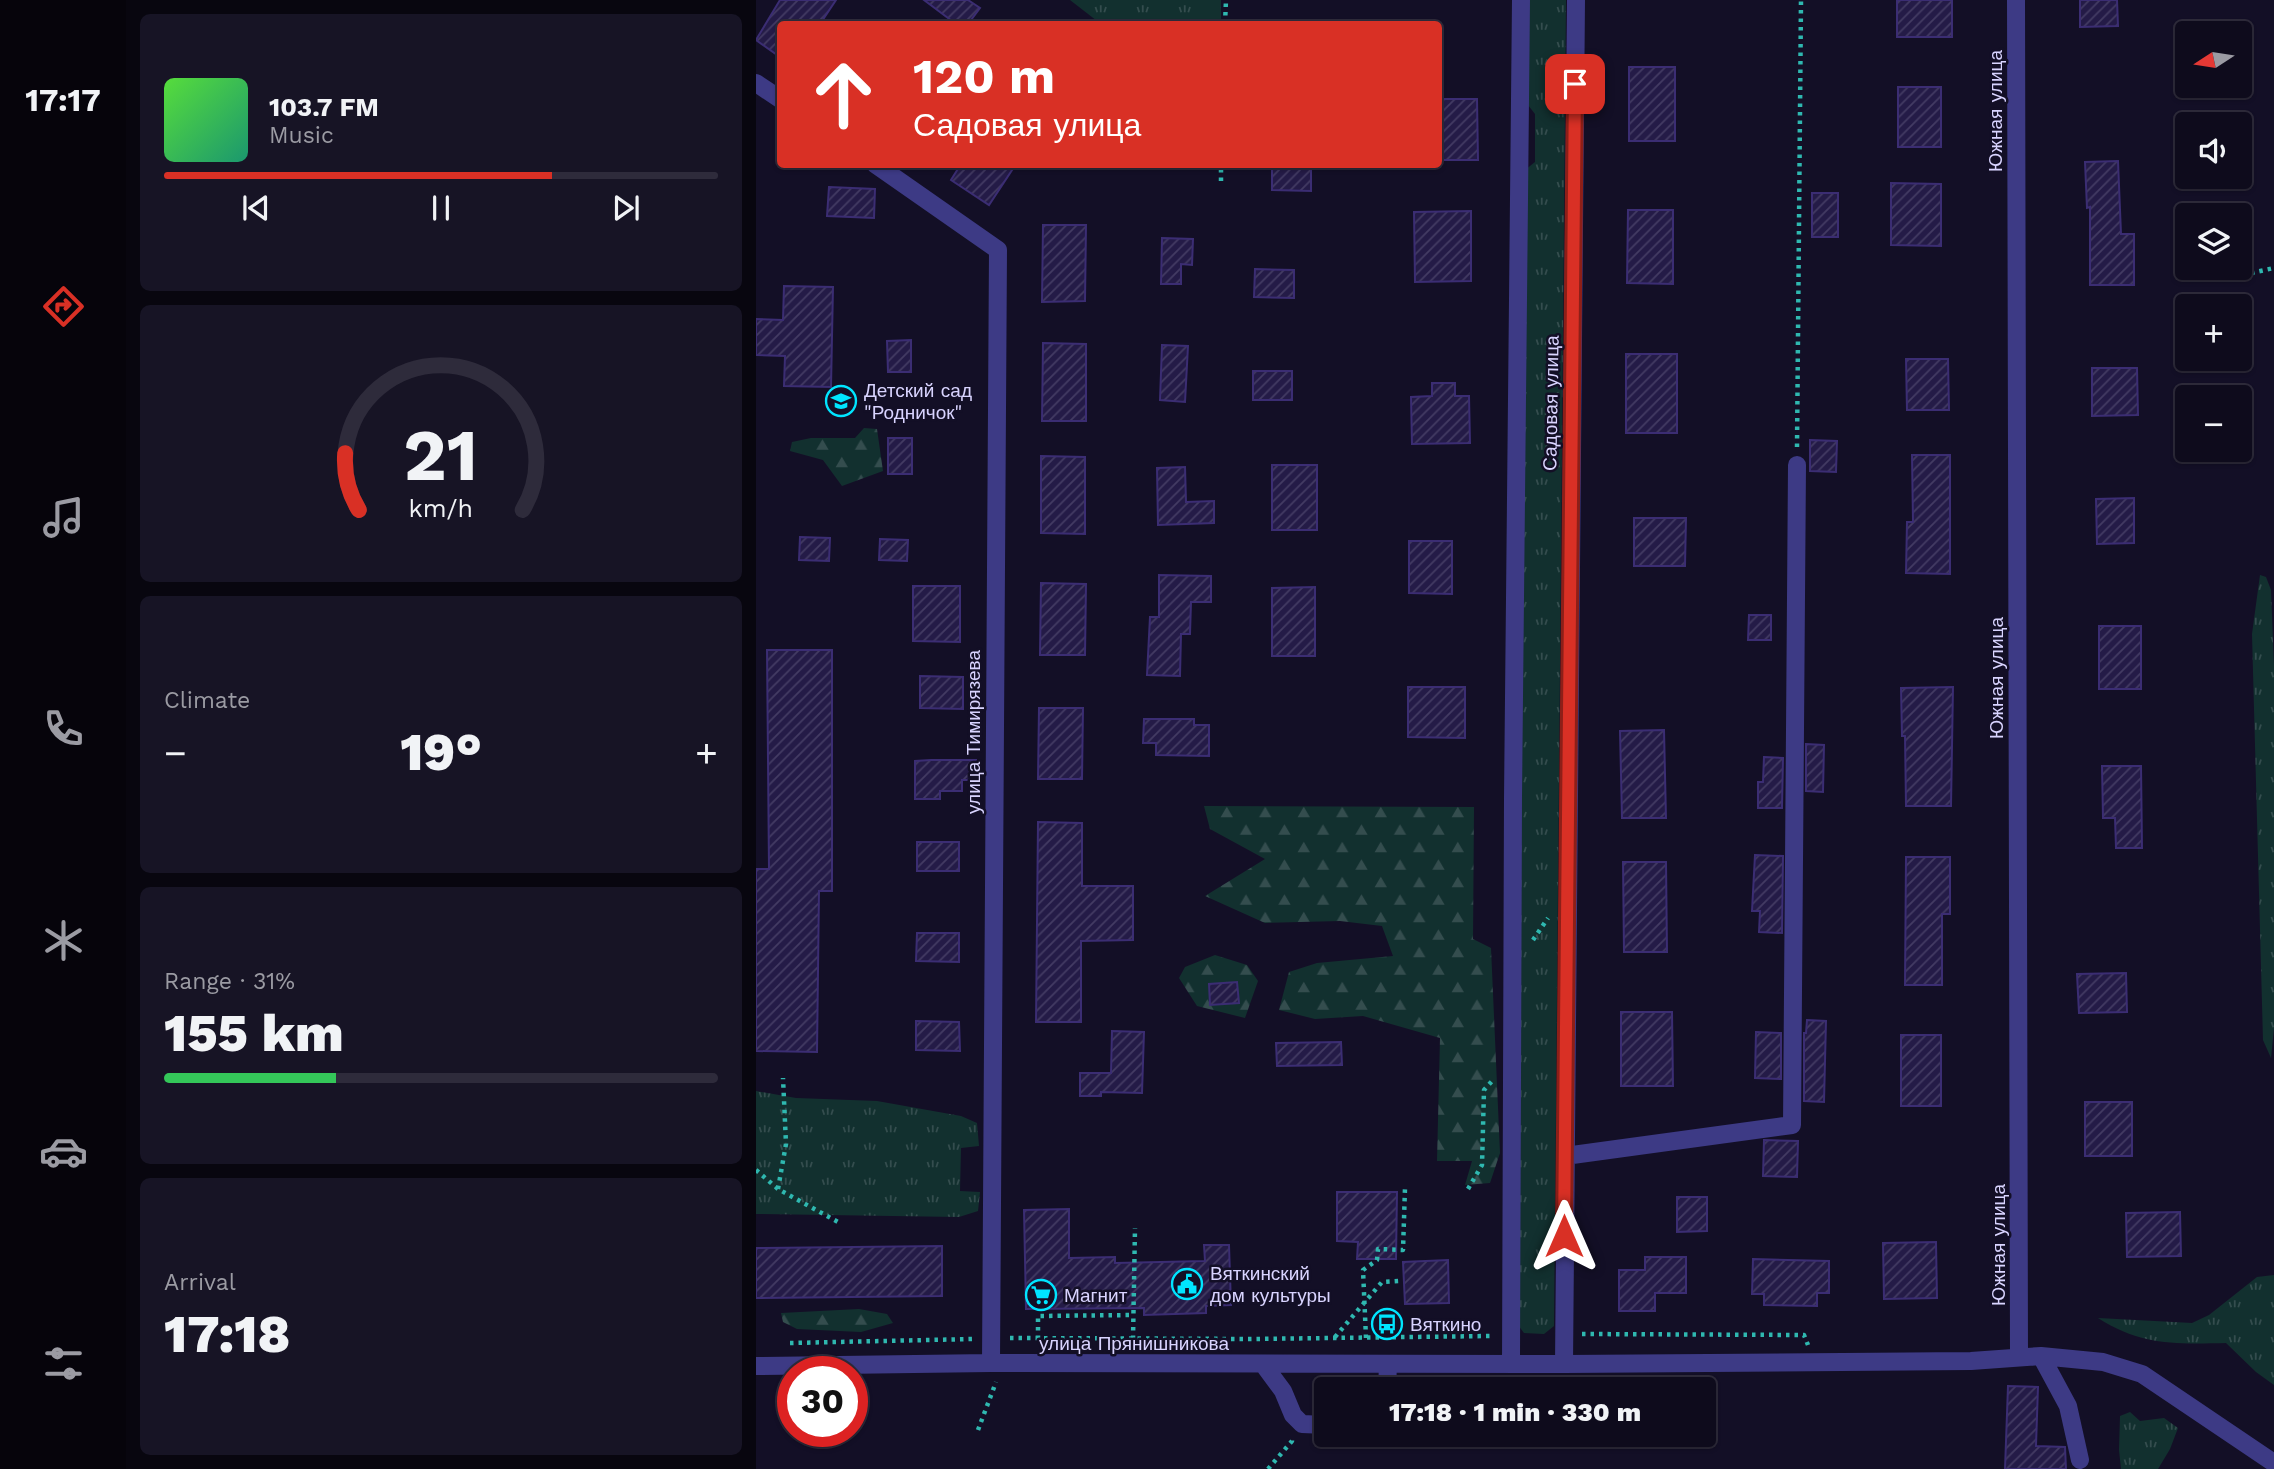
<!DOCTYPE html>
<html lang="en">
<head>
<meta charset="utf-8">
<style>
	:root { --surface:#0e0b1c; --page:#171425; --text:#f1f3f6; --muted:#9b9ba3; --line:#2e2b3b; --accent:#d93025 }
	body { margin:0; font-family:"Work Sans",sans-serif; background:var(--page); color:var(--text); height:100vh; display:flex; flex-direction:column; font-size:26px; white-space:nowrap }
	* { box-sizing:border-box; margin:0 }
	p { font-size:23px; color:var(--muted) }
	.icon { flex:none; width:38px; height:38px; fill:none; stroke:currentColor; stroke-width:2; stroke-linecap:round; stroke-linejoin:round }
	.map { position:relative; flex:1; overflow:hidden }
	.details { display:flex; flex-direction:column; gap:14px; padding:14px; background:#08060f; width:630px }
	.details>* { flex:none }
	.guide { position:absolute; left:21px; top:21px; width:665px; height:147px; border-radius:7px; box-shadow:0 2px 5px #0004,0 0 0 2px var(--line); background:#d93025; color:#fff; overflow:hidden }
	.needle { width:46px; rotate:258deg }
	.controls { position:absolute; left:1419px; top:21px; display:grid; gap:14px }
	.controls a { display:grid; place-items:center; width:77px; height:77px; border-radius:7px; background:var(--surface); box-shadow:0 2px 5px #0004,0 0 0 2px var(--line); font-size:35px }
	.speed { position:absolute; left:21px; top:1356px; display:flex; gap:14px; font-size:35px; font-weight:700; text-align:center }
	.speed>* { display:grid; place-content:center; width:91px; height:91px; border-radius:50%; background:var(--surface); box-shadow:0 2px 5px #0004,0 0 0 2px var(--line); line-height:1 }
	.speed .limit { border:10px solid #d22; background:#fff; color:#111 }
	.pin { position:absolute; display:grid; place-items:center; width:60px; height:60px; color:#fff; margin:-30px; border-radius:14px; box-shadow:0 4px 10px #0006 }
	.me { position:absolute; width:77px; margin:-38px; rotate:0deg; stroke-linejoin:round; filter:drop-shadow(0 0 5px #0008) }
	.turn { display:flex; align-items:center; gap:24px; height:147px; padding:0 21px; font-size:32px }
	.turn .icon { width:91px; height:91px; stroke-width:2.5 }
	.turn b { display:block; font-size:49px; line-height:60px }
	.big { font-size:52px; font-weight:800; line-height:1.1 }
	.details .widget { flex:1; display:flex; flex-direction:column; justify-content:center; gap:10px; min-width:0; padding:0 24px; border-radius:10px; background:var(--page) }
	.details .dial { align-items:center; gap:0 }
	.dial svg { height:182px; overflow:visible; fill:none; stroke:var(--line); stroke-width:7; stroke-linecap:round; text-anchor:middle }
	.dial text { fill:var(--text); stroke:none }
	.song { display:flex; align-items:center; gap:21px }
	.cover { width:84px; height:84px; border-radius:10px; background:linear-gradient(135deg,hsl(110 70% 55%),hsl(160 70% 35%)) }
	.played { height:7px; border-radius:4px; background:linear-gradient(90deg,var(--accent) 70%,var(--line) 70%) }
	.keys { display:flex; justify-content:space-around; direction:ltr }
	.heat { display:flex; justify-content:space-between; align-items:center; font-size:38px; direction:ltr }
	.charge { height:10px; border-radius:5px; background:linear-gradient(90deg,#34c759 31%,var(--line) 0) }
	.trip { position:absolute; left:558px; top:1377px; width:402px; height:70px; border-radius:7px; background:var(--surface); box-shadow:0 2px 5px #0004,0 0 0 2px var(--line); font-weight:800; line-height:70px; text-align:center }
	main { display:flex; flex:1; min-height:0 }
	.dock { display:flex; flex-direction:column; width:126px; justify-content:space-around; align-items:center; background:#06040b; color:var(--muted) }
	.dock .icon { width:49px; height:49px }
	.dock .active { color:var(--accent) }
	.dock b { font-size:32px; color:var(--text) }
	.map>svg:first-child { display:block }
	.grass { fill:url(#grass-tufts) }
	.forest { fill:url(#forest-firs) }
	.building { fill:url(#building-hatch); stroke:#3b2d73; stroke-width:2 }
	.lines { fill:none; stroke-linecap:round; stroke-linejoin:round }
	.path { stroke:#2fb8b0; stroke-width:4.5; stroke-dasharray:3.5 5; stroke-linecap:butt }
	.minor { stroke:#3d3a85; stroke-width:18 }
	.route-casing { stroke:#8d1f18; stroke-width:18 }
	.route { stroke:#d93025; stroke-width:12 }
	.labels { text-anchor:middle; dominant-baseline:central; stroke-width:5; stroke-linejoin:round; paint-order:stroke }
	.street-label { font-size:19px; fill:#d9d4ff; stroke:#130f26 }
	.poi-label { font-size:19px; fill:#d9d4ff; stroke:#130f26; text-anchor:start }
</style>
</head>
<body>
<main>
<nav class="dock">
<b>17:17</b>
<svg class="icon active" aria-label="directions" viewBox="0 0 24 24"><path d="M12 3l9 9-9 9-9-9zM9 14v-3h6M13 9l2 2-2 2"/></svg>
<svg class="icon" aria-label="music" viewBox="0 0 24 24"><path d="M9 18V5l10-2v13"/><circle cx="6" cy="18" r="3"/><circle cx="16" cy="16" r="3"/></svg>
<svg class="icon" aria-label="phone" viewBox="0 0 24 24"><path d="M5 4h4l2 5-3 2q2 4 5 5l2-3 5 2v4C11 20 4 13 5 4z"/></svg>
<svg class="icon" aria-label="climate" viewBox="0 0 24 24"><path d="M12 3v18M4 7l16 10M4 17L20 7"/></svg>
<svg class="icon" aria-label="car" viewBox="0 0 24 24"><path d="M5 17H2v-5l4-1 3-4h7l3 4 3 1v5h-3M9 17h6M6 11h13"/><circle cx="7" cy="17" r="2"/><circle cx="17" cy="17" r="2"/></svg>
<svg class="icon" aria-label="filters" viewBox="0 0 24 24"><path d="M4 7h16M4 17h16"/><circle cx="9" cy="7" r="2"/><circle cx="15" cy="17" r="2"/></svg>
</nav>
<section class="details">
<div class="widget">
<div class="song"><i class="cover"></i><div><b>103.7 FM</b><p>Music</p></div></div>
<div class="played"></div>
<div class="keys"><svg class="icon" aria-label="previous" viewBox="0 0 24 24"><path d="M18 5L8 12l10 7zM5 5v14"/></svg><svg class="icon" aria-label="pause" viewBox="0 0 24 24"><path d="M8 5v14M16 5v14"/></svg><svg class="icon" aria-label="next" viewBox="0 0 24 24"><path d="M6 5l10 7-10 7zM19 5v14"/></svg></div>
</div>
<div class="widget dial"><svg viewBox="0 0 100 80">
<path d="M14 69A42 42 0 1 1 86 69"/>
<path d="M14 69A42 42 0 0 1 8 44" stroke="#d93025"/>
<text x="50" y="56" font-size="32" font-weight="700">21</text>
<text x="50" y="72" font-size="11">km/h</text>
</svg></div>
<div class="widget"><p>Climate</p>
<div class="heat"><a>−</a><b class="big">19°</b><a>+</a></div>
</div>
<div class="widget"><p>Range · 31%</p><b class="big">155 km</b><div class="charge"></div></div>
<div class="widget"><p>Arrival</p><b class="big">17:18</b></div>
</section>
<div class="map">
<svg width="1518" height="1469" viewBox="0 0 1518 1469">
	<defs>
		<pattern id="grass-tufts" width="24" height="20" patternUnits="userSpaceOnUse" patternTransform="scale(1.75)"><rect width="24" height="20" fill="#12302f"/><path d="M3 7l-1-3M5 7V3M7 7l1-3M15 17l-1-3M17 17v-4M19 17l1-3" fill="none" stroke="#344d4e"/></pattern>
		<pattern id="forest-firs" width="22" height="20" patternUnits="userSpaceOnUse" patternTransform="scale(1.75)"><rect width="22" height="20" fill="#12302f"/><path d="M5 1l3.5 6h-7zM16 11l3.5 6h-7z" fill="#344d4e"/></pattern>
		<pattern id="building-hatch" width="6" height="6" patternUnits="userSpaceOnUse" patternTransform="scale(1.75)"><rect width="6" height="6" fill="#241b47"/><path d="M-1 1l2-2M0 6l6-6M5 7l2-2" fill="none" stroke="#433b63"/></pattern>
	</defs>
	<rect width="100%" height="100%" fill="#130f26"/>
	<path class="grass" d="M314,0H465V24H345Z
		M773,0H810L798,1326L788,1334L768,1333L762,1325L769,170L779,162V114L772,105Z
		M1504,575L1510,577L1515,590L1518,666V1028L1515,1058L1507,1040L1496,634Z
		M0,1091L40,1098L121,1101L205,1116L221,1123L223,1146L205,1148L204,1191L224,1192L222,1211L203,1217L0,1214Z
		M1518,1275V1385L1500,1372L1470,1343C1420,1344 1386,1346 1342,1318L1436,1323L1453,1315L1501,1277Z
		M1374,1412L1384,1421L1408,1418L1422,1428L1414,1449L1402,1469H1365L1363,1450L1364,1416Z"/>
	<path class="forest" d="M108,428L121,429L127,471L86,486L67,460L34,451L36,442L55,438H99Z
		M448,806L718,807L717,939L735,948L744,1153L734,1183L709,1185L716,1161H681L684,1038L607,1016L559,1019L523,1010L533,972L561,963L637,956L626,926L584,921L509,923L449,896L509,859L454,829Z
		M459,955L491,965L502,981L489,1018L441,1006L423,978L429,967Z
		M103,1309L131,1314L137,1323L105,1332L41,1329L27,1322L25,1313Z"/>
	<path class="building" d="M24,0H80L64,24H24V57L0,40Z
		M168,0H212L224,8L212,24H200Z
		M1141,0H1196V37H1141Z
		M1324,0H1361L1362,26L1324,27Z
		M873,67H919V141H873Z
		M1142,87H1185V147H1142Z
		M682,99H721L722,160H682Z
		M1362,161L1365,234H1378V285H1334V207L1331,208L1329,162Z
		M205,164H260L233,205L195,180Z
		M516,164H555V191L516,190Z
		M1135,183L1185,184V246L1135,245Z
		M73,187L119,189L118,218L71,216Z
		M1056,193H1082V237H1056Z
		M872,210H917V284L871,283Z
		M715,211V281L659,282L658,212Z
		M287,225H330L329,301L286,302Z
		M406,238L437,239L436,265L425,264V284H405Z
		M499,269L538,270V298L498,297Z
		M28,286L77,287L75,387L28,386L29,356L0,355V319L27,320Z
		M155,340V372H132L131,341Z
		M287,343L330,344V421H286Z
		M406,345L432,346L429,402L404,400Z
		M870,354H921V433H870Z
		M1150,359H1192L1193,410H1151Z
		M1336,368H1381L1382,415L1336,416Z
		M497,371H536V400H497Z
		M676,383H699V396H713L714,443L656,444L655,397L676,396Z
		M132,438H156V474H132Z
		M1054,440L1081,441L1080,472L1054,471Z
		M1156,455H1194V574L1150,573L1151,522H1157Z
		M285,456L329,457V534L285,533Z
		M516,465H561V530H516Z
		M429,467L430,502L458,501V523L402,525L401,468Z
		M1378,498V543L1341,544L1340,499Z
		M878,518H930L929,566H878Z
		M44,537L74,538L73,561L43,560Z
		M124,539L152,540L151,561L123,560Z
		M653,541H696V594L653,593Z
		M403,575L455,576V602H435L434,634H425L424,676L391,675L394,617H403Z
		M285,583L330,584L329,655H284Z
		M157,586H204V642L157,641Z
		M559,587V656H516V588Z
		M993,615H1015V640H992Z
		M1343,626H1385V689H1343Z
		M11,650H76V891H63L61,1052L0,1051V869H13Z
		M164,676L207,677V709L164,708Z
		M652,687H709V738L652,737Z
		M1197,687L1195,806H1150L1149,736H1146L1145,688Z
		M283,708H327L326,779H282Z
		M388,719H438V725H453V756L400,755V743H387Z
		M908,730L910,818H866L864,731Z
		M1050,744L1068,745L1067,792L1050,791Z
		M1008,757L1027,758L1026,808H1002V782H1007Z
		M175,760H220V780H206V791H184V799H159V761Z
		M1346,766H1385L1386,848H1360L1359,818H1347Z
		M282,822L326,823V886H377V940L325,941V1022H280Z
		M161,842H203V871H161Z
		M999,855L1027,856L1026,933L1003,932L1004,911H996Z
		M1150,857H1194V914H1186V985H1149Z
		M867,862H910L911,952H868Z
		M161,933H203V962L160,961Z
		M1370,973L1371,1012L1323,1013L1321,974Z
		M481,982L483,1003L454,1005L453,984Z
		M865,1012H916L917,1086H865Z
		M1051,1020L1070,1021L1068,1102L1048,1101V1033H1050Z
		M160,1021L203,1022L204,1051L160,1050Z
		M356,1031L388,1032L386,1093L345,1092V1096H324V1073H355Z
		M1000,1032L1025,1033V1079L999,1078Z
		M1145,1035H1185V1106H1145Z
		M585,1042L586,1065L521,1066L520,1043Z
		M1329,1102H1376V1156H1329Z
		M1008,1140L1042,1141L1041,1177L1007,1176Z
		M581,1192H641L640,1259H601L602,1242L581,1241Z
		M921,1197H951V1231L921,1232Z
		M313,1209V1258L359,1257V1263L449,1261L448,1245H473L475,1305L450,1306V1313L388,1315V1308L270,1309L268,1210Z
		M1424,1212L1425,1256L1371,1257L1370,1213Z
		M1180,1242L1181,1298L1128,1299L1127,1243Z
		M186,1246V1296L0,1298V1248Z
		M889,1257H930V1293H899V1311H863V1270H889Z
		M997,1259L1073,1261V1293H1061V1306L1008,1305V1294H996Z
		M692,1260L693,1303L649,1304L647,1262Z
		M1252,1386L1282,1387L1280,1446L1309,1447L1310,1469H1249Z"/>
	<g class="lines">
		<path class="path" d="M469,24L470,0
			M465,181V164
			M1495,273L1518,268
			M1041,447L1045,0
			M777,940L792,918
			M0,1170L22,1189L82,1222
			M22,1189L30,1144L27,1078
			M712,1189L726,1165L728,1090L736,1081
			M826,1334L1048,1335L1052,1345
			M579,1337L626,1282L643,1281
			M254,1338L494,1339L735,1336
			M610,1338L607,1270L621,1260L622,1249L647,1250L649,1188
			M282,1339V1316L378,1315
			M377,1339L379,1228
			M34,1343L217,1339
			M222,1430L240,1382
			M512,1469L536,1441V1438"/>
		<path class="minor" d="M1260,0L1263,1357
			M0,83L24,99
			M119,164L242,250L235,1363
			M809,1156L1036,1125L1041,465
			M1285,1356L1312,1406L1324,1460
			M755,1363L757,798L765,0
			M507,1364L527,1391L537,1415L546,1424L570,1425
			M808,1364L820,0
			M0,1366L235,1363L808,1364L1215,1361L1285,1356L1347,1362L1386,1374L1518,1463
			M631,1390L632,1364"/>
	</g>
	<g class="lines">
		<g class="route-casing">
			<path id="route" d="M808,1236L819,84"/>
		</g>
		<use href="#route" class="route"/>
	</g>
	<defs>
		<g id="school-ring" transform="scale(1.575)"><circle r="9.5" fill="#130f26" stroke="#00e5ff" stroke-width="1.5"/><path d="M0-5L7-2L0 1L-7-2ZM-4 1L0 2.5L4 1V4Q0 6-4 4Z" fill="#00e5ff"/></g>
		<g id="civic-ring" transform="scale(1.575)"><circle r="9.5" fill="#130f26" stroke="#00e5ff" stroke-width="1.5"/><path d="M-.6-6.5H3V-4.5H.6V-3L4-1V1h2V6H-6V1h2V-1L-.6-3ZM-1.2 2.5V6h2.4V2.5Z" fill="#00e5ff"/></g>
		<g id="supermarket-ring" transform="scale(1.575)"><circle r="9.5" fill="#130f26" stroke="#00e5ff" stroke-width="1.5"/><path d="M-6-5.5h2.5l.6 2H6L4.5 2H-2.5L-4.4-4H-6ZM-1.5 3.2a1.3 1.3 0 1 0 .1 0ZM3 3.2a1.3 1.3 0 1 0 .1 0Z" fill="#00e5ff"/></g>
		<g id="bus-ring" transform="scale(1.575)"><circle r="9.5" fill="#130f26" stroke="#00e5ff" stroke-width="1.5"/><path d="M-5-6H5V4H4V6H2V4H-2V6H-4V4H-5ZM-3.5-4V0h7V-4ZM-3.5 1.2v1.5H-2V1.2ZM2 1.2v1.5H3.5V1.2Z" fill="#00e5ff"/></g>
	</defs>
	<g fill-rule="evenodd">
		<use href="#school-ring" x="85" y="401"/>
		<use href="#civic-ring" x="431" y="1284"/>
		<use href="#supermarket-ring" x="285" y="1295"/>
		<use href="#bus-ring" x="631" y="1324"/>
	</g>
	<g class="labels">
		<g class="street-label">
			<text transform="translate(1239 111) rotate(-90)">Южная улица</text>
			<text transform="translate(795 403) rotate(-89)">Садовая улица</text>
			<text transform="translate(1240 678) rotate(-90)">Южная улица</text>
			<text transform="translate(217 732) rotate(-90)">улица Тимирязева</text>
			<text transform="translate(1242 1245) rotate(-90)">Южная улица</text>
			<text x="378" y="1343">улица Прянишникова</text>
		</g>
		<g class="poi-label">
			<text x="108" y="390">Детский сад<tspan x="108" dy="22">"Родничок"</tspan></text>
			<text x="454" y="1273">Вяткинский<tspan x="454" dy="22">дом культуры</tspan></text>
			<text x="308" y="1295">Магнит</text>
			<text x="654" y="1324">Вяткино</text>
		</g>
	</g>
</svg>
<div class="controls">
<a><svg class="needle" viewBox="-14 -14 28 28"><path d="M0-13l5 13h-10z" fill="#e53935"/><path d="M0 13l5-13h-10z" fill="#9b9ba3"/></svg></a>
<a><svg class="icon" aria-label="sound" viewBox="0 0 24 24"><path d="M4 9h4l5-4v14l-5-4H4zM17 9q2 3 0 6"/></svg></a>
<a><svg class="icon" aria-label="layers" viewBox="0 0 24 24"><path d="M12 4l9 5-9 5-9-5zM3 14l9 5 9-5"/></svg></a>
<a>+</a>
<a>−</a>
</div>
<div class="speed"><div class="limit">30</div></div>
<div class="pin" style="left:819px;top:84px;background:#d93025"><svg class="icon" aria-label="arrive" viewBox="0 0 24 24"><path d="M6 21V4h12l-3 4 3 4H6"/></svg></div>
<svg class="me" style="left:808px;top:1236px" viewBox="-20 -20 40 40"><path d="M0-17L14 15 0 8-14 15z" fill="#d93025" stroke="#fff" stroke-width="4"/></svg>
<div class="trip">17:18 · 1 min · 330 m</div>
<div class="guide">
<div class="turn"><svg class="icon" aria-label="ahead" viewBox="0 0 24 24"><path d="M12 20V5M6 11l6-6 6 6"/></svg><div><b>120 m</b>Садовая улица</div></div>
</div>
</div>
</main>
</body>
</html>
